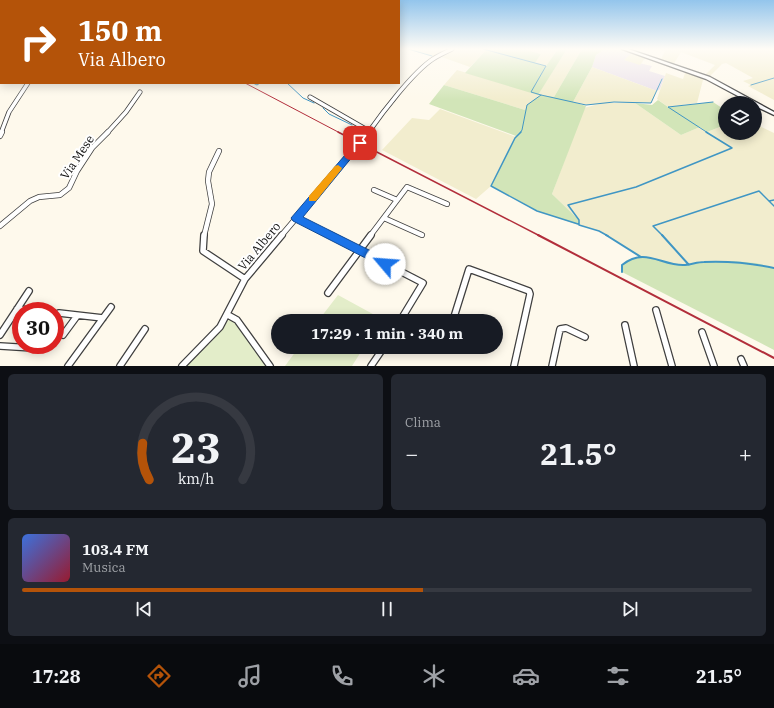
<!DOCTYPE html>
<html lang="it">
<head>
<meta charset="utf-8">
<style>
	:root { --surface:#171b24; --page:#242831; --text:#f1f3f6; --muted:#9ea1a6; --line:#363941; --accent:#b45309 }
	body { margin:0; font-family:"IBM Plex Serif",serif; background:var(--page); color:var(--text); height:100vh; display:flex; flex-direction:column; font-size:15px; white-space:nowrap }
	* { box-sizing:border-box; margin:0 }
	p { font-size:13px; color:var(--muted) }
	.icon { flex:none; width:22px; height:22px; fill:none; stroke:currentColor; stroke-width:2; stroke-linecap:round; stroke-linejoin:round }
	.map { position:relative; height:366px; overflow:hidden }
	.panel { display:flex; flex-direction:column; gap:8px; padding:8px; background:#0d0f14; flex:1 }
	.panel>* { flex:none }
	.banner { position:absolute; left:0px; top:0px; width:400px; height:84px; box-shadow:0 2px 10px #0003; background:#b45309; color:#fff; overflow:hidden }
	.controls { position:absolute; left:718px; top:96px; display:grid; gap:8px }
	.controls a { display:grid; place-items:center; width:44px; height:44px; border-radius:50%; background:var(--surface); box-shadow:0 2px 10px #0003; font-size:20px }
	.speed { position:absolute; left:12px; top:302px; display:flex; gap:8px; font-size:20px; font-weight:700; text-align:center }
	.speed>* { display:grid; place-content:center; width:52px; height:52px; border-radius:50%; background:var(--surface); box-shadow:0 2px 10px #0003; line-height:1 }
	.speed .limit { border:6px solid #d22; background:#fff; color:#111 }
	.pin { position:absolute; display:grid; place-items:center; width:34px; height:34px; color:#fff; margin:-17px; border-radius:8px; box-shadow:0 2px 6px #0006 }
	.me { position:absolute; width:44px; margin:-22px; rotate:297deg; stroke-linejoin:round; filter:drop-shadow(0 0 3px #0008) }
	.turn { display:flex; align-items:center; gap:14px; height:84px; padding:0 12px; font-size:18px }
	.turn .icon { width:52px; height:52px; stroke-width:2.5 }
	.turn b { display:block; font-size:28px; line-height:34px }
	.big { font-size:30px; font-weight:700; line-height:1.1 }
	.panel .card { flex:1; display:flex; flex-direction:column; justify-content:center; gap:6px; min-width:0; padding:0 14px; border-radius:6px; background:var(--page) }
	.panel .dial { align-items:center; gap:0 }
	.dial svg { height:104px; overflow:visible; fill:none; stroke:var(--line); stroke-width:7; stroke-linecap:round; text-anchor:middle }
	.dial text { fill:var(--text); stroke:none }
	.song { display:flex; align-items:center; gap:12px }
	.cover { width:48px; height:48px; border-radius:6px; background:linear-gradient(135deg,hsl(220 70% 55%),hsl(350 70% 35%)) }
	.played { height:4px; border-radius:2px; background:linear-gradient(90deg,var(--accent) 55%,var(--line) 55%) }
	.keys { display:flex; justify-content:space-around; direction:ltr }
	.heat { display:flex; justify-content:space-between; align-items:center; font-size:22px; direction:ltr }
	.panel .tiles { flex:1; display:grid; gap:8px; grid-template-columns:1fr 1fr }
	.card:last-child { grid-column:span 2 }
	.trip { position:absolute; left:271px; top:314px; width:232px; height:40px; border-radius:20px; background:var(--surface); box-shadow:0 2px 10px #0003; font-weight:700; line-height:40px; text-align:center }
	.menu { display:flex; height:64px; justify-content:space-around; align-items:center; background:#090b0e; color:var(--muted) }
	.menu .icon { width:28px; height:28px }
	.menu .active { color:var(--accent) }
	.menu b { font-size:18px; color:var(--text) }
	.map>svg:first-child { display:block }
	.industrial { fill:#e9e0ea }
	.farmland { fill:#f2edce }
	.green { fill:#d2e5b8 }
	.pitch { fill:#e3edc9 }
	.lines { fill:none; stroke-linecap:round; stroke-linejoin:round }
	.stream-far2 { stroke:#4096c4; stroke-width:1 }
	.stream-far1 { stroke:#4096c4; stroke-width:1.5 }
	.stream { stroke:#4096c4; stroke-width:2 }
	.minor-far2-casing { stroke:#3f3f3f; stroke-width:5 }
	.minor-far1-casing { stroke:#3f3f3f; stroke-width:6 }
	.minor-casing { stroke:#3f3f3f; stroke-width:8 }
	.tertiary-casing { stroke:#3f3f3f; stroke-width:2.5 }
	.trunk-casing { stroke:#1d1d1d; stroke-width:2 }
	.minor-far2 { stroke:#fff; stroke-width:3.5 }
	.minor-far1 { stroke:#fff; stroke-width:4.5 }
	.minor { stroke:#fff; stroke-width:5.5 }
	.tertiary { fill:#fff; fill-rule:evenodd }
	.trunk { fill:#ecaf64; fill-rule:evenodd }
	.rail-far2 { stroke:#b22e3b; stroke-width:1 }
	.rail-far1 { stroke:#b22e3b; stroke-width:1.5 }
	.rail { stroke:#b22e3b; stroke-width:2 }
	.route { fill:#1a73e8; stroke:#114b97 }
	.slow { fill:#f59e0b }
	.labels { text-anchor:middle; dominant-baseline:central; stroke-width:4; stroke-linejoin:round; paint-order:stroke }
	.street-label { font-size:12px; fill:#0c0c0c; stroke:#fff }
</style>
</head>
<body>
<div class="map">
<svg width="774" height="366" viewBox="0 0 774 366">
	<rect width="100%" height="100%" fill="#fef9ec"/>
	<path class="industrial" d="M605,49H624L633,52L625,60L652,66L649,71L665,76L660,89L657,91L592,67L596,55Z"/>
	<path class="farmland" d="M406,49H433L448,52L452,49L486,50L470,67L439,56L437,57Z
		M524,49H558L546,66L535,63L541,54Z
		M567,49H582L554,97L533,102L527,105L525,110L444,85L457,70L538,94Z
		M659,49H774V100L748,86L751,85L743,81L753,78L726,63L722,64L708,78L704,76L697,103L668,107L657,99L666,73L683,79L686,70L704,76L715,65L681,52L673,65L660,61L665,51Z
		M633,52L646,57L640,65L624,60Z
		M592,67L657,91L651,103L614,102L606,103H635L681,135L700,127L707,132L725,125V133H755V124L774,133V268L757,263L735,261L703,262L681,265L653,258L641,257L599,231L579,225V220L552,194L584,108L599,104L586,105L573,102Z
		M440,109L516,137L491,186L476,199L382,150L412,118L429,120Z"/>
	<path class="green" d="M483,49H524L541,54L535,63L546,66L558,49H567L538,95L465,73L486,50Z
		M582,49H605L596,55L592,67L573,102L586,106L552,194L579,220V225L537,211L491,186L516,136L429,104L444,85L525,110L527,105L541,95L554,97Z
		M658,100L668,107L713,102L725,110V125L707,132L700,127L681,135L635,103L652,105Z
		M641,257L653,258L681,265L703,262L735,261L757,263L774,268V350L622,272V265L627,260Z"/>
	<path class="pitch" d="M338,295L382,319L380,321H318Z
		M230,318L236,322L268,366H185L211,342Z
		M299,347H364L352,366H285Z"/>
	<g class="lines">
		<path class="stream-far2" d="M408,49L432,56
			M483,49L546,66L531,92L541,95
			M253,83L257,85L260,83
			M287,83L303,98L314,103
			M751,85L774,78
			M323,108L329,114L352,125
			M520,133L522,130L527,105L541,95L586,105L614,102L651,103L662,79
			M708,133L668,107L713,102"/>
		<path class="stream-far1" d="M521,132L515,138L491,186L537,211L578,224
			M769,201L774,200
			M608,236L599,231L579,225V220L568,205L636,187L732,148L706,132
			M663,236L653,226L759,191L774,206"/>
		<path class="stream" d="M606,235L641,257
			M662,235L689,265
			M622,272V265C645,247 660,265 683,265C690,265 697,262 704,262C728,261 751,263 774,268"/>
		<g class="minor-far2-casing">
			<path id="minor-far2" d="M310,97L369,131
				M1,133L9,112L28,83
				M107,133L126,112L140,92
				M368,133C382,113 413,72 433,59C439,55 446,52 452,49"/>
		</g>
		<g class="minor-far1-casing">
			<path id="minor-far1" d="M0,136L2,132
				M374,190L397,200
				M296,218L332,236
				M384,218L422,235
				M0,226L30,201L39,197L60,195L69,188L77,171L92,148L108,132
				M204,236L212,204L208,181L209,172L219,151
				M281,236L369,132
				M370,236L407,187L447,204"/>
		</g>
		<g class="minor-casing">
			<path id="minor" d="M204,235L203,251L245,279
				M330,235L423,283L400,321
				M328,293L371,235
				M17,309L36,310
				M656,310L672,366
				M59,313L103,318
				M228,315L237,320L270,366
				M464,321L454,317L469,269L529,291L530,294L514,366
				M625,325L634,366
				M702,332L714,366
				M0,335L29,291
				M63,335L77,316
				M0,346L33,348
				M741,359L744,366
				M68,366L111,307
				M120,366L145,329
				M182,366L220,327L245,279L282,235
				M371,366L384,347
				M552,366L560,329L566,328L585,337"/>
		</g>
		<g class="tertiary-casing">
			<path id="tertiary" d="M622,49H628L710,77L774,112V115L755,106V103H751L706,79Z"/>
		</g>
		<g class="trunk-casing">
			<path id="trunk" d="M1,73V77L0,78V74Z"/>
		</g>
		<use href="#minor-far2" class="minor-far2"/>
		<use href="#minor-far1" class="minor-far1"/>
		<use href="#minor" class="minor"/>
		<use href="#tertiary" class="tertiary"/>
		<use href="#trunk" class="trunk"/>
		<path class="rail-far2" d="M245,83L340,133"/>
		<path class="rail-far1" d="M338,132L540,236"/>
		<path class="rail" d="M538,235L774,358"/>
	</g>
	<linearGradient id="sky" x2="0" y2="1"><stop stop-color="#93c5ec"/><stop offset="0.49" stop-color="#fffcf6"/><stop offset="1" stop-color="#fffcf6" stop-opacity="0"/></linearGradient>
	<rect width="774" height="100" fill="url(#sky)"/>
	<path class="route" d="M360,140L364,143L362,145L303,217L389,260L391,264L389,267L385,268L293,221L291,218L357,141Z"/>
	<path class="slow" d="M338,165L342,168L341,170L316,201H309V196L335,166Z"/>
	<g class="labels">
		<g class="street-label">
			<text transform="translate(77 157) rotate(-56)">Via Mese</text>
			<text transform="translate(259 246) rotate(-50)">Via Albero</text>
		</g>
	</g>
</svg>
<div class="controls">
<a><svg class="icon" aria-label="layers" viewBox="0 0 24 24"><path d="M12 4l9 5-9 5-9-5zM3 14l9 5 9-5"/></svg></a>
</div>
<div class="speed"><div class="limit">30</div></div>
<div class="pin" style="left:360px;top:143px;background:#d93025"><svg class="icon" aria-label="arrive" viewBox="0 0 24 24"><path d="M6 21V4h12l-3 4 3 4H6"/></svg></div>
<svg class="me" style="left:385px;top:264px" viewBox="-20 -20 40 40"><circle r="19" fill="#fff"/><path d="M0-13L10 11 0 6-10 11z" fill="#1a73e8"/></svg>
<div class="trip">17:29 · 1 min · 340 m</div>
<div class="banner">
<div class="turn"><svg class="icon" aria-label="right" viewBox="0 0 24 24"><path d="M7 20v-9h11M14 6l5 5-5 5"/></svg><div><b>150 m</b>Via Albero</div></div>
</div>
</div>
<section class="panel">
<div class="tiles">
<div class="card dial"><svg viewBox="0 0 100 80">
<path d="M14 69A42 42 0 1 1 86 69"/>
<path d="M14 69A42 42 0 0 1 9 41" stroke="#b45309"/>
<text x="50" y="56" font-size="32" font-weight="700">23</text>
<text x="50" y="72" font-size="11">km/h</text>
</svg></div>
<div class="card"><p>Clima</p>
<div class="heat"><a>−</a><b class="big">21.5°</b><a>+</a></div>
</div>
<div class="card">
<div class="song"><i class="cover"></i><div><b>103.4 FM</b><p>Musica</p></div></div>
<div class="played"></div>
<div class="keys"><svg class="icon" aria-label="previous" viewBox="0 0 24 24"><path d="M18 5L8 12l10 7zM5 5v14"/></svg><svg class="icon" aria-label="pause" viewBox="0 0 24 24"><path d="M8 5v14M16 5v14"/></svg><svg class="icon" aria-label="next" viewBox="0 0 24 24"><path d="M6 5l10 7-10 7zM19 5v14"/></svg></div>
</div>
</div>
</section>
<nav class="menu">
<b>17:28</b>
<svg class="icon active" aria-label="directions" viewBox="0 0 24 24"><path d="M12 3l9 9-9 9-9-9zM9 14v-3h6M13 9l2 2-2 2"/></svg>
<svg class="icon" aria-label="music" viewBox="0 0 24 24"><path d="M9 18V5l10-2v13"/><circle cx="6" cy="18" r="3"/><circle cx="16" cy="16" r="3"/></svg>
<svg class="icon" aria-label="phone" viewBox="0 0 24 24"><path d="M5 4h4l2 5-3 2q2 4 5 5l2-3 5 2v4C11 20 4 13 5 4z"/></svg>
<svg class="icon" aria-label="climate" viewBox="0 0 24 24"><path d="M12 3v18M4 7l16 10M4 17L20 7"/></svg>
<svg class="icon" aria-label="car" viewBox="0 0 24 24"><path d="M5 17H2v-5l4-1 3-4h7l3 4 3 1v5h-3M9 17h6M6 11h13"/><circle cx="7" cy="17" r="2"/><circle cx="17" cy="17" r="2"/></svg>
<svg class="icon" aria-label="filters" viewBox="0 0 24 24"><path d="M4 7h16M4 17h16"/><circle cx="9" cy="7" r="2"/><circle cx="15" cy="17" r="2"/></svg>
<b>21.5°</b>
</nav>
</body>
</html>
